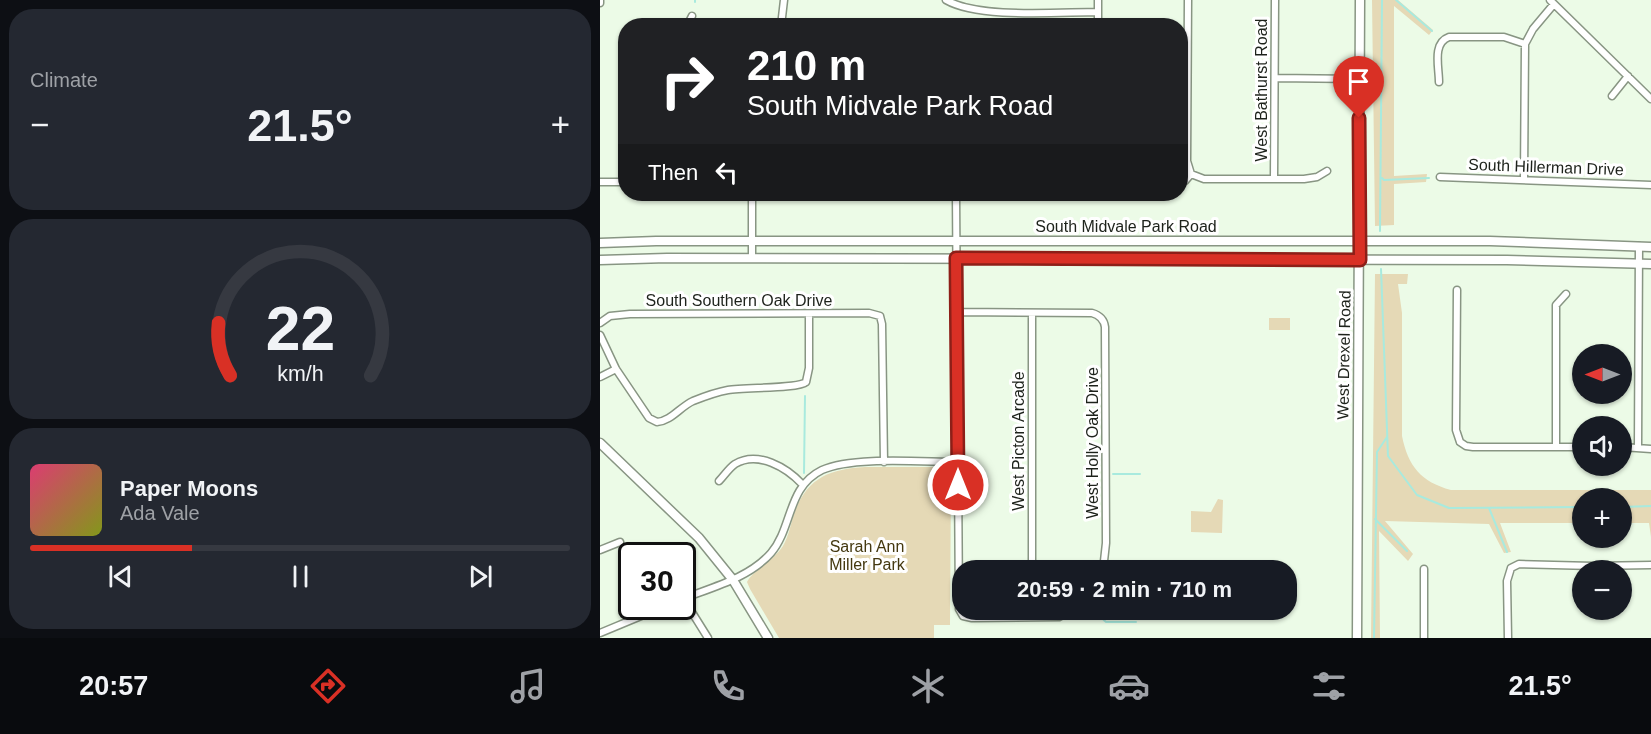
<!DOCTYPE html>
<html lang="en">
<head>
<meta charset="utf-8">
<style>
	:root { --surface:#171b24; --page:#242831; --text:#f1f3f6; --muted:#9ea1a6; --line:#363941; --accent:#d93025 }
	body { margin:0; font-family:Arial,sans-serif; background:var(--page); color:var(--text); height:100vh; display:flex; flex-direction:column; font-size:22px; white-space:nowrap }
	* { box-sizing:border-box; margin:0 }
	p { font-size:20px; color:var(--muted) }
	.icon { flex:none; width:33px; height:33px; fill:none; stroke:currentColor; stroke-width:2; stroke-linecap:round; stroke-linejoin:round }
	.map { position:relative; flex:1; overflow:hidden }
	.side { display:flex; flex-direction:column; gap:9px; padding:9px; background:#0d0f14; width:600px }
	.side>* { flex:none }
	.top-card { position:absolute; left:18px; top:18px; width:570px; height:183px; border-radius:24px; box-shadow:0 2px 4px #0004; background:#202124; color:#fff; overflow:hidden }
	.needle { width:39px; rotate:270deg }
	.controls { position:absolute; left:972px; top:344px; display:grid; gap:12px }
	.controls a { display:grid; place-items:center; width:60px; height:60px; border-radius:50%; background:var(--surface); box-shadow:0 2px 4px #0004; font-size:30px }
	.speed { position:absolute; left:18px; top:542px; display:flex; gap:12px; font-size:30px; font-weight:700; text-align:center }
	.speed>* { display:grid; place-content:center; width:78px; height:78px; border-radius:50%; background:var(--surface); box-shadow:0 2px 4px #0004; line-height:1 }
	.speed .limit { border:3px solid #111; border-radius:9px; background:#fff; color:#111 }
	.pin { position:absolute; display:grid; place-items:center; width:51px; height:51px; color:#fff; margin:-62px -26px; border-radius:50% 50% 50% 0; rotate:-45deg; box-shadow:0 0 6px #0007 }
	.pin .icon { rotate:45deg }
	.me { position:absolute; width:66px; margin:-33px; rotate:0deg; stroke-linejoin:round; filter:drop-shadow(0 0 4px #0008) }
	.turn { display:flex; align-items:center; gap:21px; height:126px; padding:0 30px; font-size:27px }
	.turn .icon { width:78px; height:78px; stroke-width:2.5 }
	.turn b { display:block; font-size:42px; line-height:51px }
	.then { display:flex; align-items:center; height:57px; padding:0 30px; background:#0003; gap:12px; font-size:22px }
	.big { font-size:45px; font-weight:700; line-height:1.1 }
	.side .tile { flex:1; display:flex; flex-direction:column; justify-content:center; gap:9px; min-width:0; padding:0 21px; border-radius:24px; background:var(--page) }
	.side .dial { align-items:center; gap:0 }
	.dial svg { height:156px; overflow:visible; fill:none; stroke:var(--line); stroke-width:7; stroke-linecap:round; text-anchor:middle }
	.dial text { fill:var(--text); stroke:none }
	.song { display:flex; align-items:center; gap:18px }
	.cover { width:72px; height:72px; border-radius:9px; background:linear-gradient(135deg,hsl(340 70% 55%),hsl(70 70% 35%)) }
	.played { height:6px; border-radius:3px; background:linear-gradient(90deg,var(--accent) 30%,var(--line) 30%) }
	.keys { display:flex; justify-content:space-around; direction:ltr }
	.heat { display:flex; justify-content:space-between; align-items:center; font-size:33px; direction:ltr }
	.trip { position:absolute; left:352px; top:560px; width:345px; height:60px; border-radius:24px; background:var(--surface); box-shadow:0 2px 4px #0004; font-weight:700; line-height:60px; text-align:center }
	.tabs { display:flex; height:96px; justify-content:space-around; align-items:center; background:#090b0e; color:var(--muted) }
	.tabs .icon { width:42px; height:42px }
	.tabs .selected { color:var(--accent) }
	.tabs b { font-size:27px; color:var(--text) }
	main { display:flex; flex:1; min-height:0 }
	.map>svg:first-child { display:block }
	.green { fill:#e5d9b6 }
	.lines { fill:none; stroke-linecap:round; stroke-linejoin:round }
	.stream { stroke:#a8eade; stroke-width:2 }
	.street-casing { stroke:#889583; stroke-width:9 }
	.secondary-casing { stroke:#889583; stroke-width:11 }
	.street { stroke:#fff; stroke-width:6 }
	.secondary { stroke:#fff; stroke-width:8 }
	.route-casing { stroke:#8d1f18; stroke-width:15 }
	.route { stroke:#d93025; stroke-width:10 }
	.labels { text-anchor:middle; dominant-baseline:central; stroke-width:6; stroke-linejoin:round; paint-order:stroke }
	.street-label { font-size:16px; fill:#1d221b; stroke:#fff }
	.park-label { font-size:16px; fill:#44380f; stroke:#fff }
</style>
</head>
<body>
<main>
<section class="side">
<div class="tile"><p>Climate</p>
<div class="heat"><a>−</a><b class="big">21.5°</b><a>+</a></div>
</div>
<div class="tile dial"><svg viewBox="0 0 100 80">
<path d="M14 69A42 42 0 1 1 86 69"/>
<path d="M14 69A42 42 0 0 1 8 42" stroke="#d93025"/>
<text x="50" y="56" font-size="32" font-weight="700">22</text>
<text x="50" y="72" font-size="11">km/h</text>
</svg></div>
<div class="tile">
<div class="song"><i class="cover"></i><div><b>Paper Moons</b><p>Ada Vale</p></div></div>
<div class="played"></div>
<div class="keys"><svg class="icon" aria-label="previous" viewBox="0 0 24 24"><path d="M18 5L8 12l10 7zM5 5v14"/></svg><svg class="icon" aria-label="pause" viewBox="0 0 24 24"><path d="M8 5v14M16 5v14"/></svg><svg class="icon" aria-label="next" viewBox="0 0 24 24"><path d="M6 5l10 7-10 7zM19 5v14"/></svg></div>
</div>
</section>
<div class="map">
<svg width="1051" height="638" viewBox="0 0 1051 638">
	<rect width="100%" height="100%" fill="#ecfbe7"/>
	<path class="green" d="M772,0H798L833,30L829,35L794,6V176L827,174L826,182L794,184V225L775,226Z
		M775,274H808L807,284H798L802,313V436C808,466 821,482 851,490H1051V537L1049,523H1022V498H982V523H900L911,552L904,553L889,524L785,521L813,554L808,561L779,531L780,638H771Z
		M669,318H690V330H669Z
		M265,467H345L351,474L350,625H334V638H179L150,589L147,582C152,571 174,560 183,546C189,536 191,522 195,511C208,477 231,469 265,467Z
		M618,499L623,500L622,533L591,532V511L611,512Z"/>
	<g class="lines">
		<path class="stream" d="M95,0V2
			M796,0L832,31
			M388,20V26
			M782,178L784,180L829,178
			M780,231L782,0
			M781,269L788,456L817,495L849,508L982,507
			M204,473L205,396
			M513,474H540
			M1022,507L1051,506
			M889,508L907,552
			M775,519L807,551
			M492,609L506,622H536
			M774,638L777,452L787,437"/>
		<g class="street-casing">
			<path id="street" d="M346,0C379,19 458,12 498,12
				M588,0L587,161L591,174
				M950,0L1051,99
				M0,3V0
				M87,26L92,16
				M181,26L184,0
				M498,26V0
				M675,78L760,79
				M839,82C839,67 832,43 849,37H904L925,44
				M1012,96L1028,76
				M591,174L604,179H704L717,177L727,171
				M840,177L1051,185
				M674,179L675,0
				M924,179L925,44L933,29L954,4
				M585,181L591,174
				M0,182H26
				M152,194V258
				M356,194L359,609L363,616L372,618L459,617L474,609
				M857,290L856,430L860,442
				M357,312L492,313C499,315 504,319 505,327L506,543L503,570
				M432,313V570
				M280,316L282,324L284,462
				M0,323L10,316L30,314L269,313L280,316
				M0,335L16,369L49,418L57,422
				M0,377L16,369
				M206,382L209,368V314
				M57,422C71,421 80,407 93,401C103,397 117,392 128,390C144,387 198,389 206,382
				M860,442L866,446L873,447H982
				M956,447V305L966,294
				M1022,447L1051,449
				M1038,448L1039,246
				M119,481C124,476 129,468 135,464C158,450 187,468 202,484
				M0,550L20,542
				M911,568L919,564L993,566L1051,565
				M83,598L108,638
				M82,599C113,587 149,578 171,553C193,527 187,487 222,470C253,456 322,462 358,462
				M0,633L65,606
				M824,638V569
				M908,638L907,581L911,568"/>
		</g>
		<g class="secondary-casing">
			<path id="secondary" d="M0,243L56,241H890L1051,247
				M0,260L67,258L907,260L1051,264
				M0,443L99,538L133,580L168,638
				M757,638L760,0"/>
		</g>
		<use href="#street" class="street"/>
		<use href="#secondary" class="secondary"/>
	</g>
	<g class="lines">
		<g class="route-casing">
			<path id="route" d="M358,485L356,258L760,260L759,118"/>
		</g>
		<use href="#route" class="route"/>
	</g>
	<g class="labels">
		<g class="street-label">
			<text transform="translate(661 90) rotate(-90)">West Bathurst Road</text>
			<text transform="translate(946 167) rotate(2)">South Hillerman Drive</text>
			<text x="526" y="226">South Midvale Park Road</text>
			<text x="139" y="300">South Southern Oak Drive</text>
			<text transform="translate(744 355) rotate(-89)">West Drexel Road</text>
			<text transform="translate(418 441) rotate(-90)">West Picton Arcade</text>
			<text transform="translate(492 443) rotate(-90)">West Holly Oak Drive</text>
		</g>
		<g class="park-label">
			<text x="267" y="546">Sarah Ann<tspan x="267" dy="18">Miller Park</tspan></text>
		</g>
	</g>
</svg>
<div class="controls">
<a><svg class="needle" viewBox="-14 -14 28 28"><path d="M0-13l5 13h-10z" fill="#e53935"/><path d="M0 13l5-13h-10z" fill="#9ea1a6"/></svg></a>
<a><svg class="icon" aria-label="sound" viewBox="0 0 24 24"><path d="M4 9h4l5-4v14l-5-4H4zM17 9q2 3 0 6"/></svg></a>
<a>+</a>
<a>−</a>
</div>
<div class="speed"><div class="limit">30</div></div>
<div class="pin" style="left:759px;top:118px;background:#d93025"><svg class="icon" aria-label="arrive" viewBox="0 0 24 24"><path d="M6 21V4h12l-3 4 3 4H6"/></svg></div>
<svg class="me" style="left:358px;top:485px" viewBox="-20 -20 40 40"><circle r="17" fill="#d93025" stroke="#fff" stroke-width="3"/><path d="M0-11L8 9 0 5-8 9z" fill="#fff"/></svg>
<div class="trip">20:59 · 2 min · 710 m</div>
<div class="top-card">
<div class="turn"><svg class="icon" aria-label="right" viewBox="0 0 24 24"><path d="M7 20v-9h11M14 6l5 5-5 5"/></svg><div><b>210 m</b>South Midvale Park Road</div></div>
<div class="then">Then<svg class="icon" aria-label="left" viewBox="0 0 24 24"><path d="M17 20v-9H6M10 6l-5 5 5 5"/></svg></div>
</div>
</div>
</main>
<nav class="tabs">
<b>20:57</b>
<svg class="icon selected" aria-label="directions" viewBox="0 0 24 24"><path d="M12 3l9 9-9 9-9-9zM9 14v-3h6M13 9l2 2-2 2"/></svg>
<svg class="icon" aria-label="music" viewBox="0 0 24 24"><path d="M9 18V5l10-2v13"/><circle cx="6" cy="18" r="3"/><circle cx="16" cy="16" r="3"/></svg>
<svg class="icon" aria-label="phone" viewBox="0 0 24 24"><path d="M5 4h4l2 5-3 2q2 4 5 5l2-3 5 2v4C11 20 4 13 5 4z"/></svg>
<svg class="icon" aria-label="climate" viewBox="0 0 24 24"><path d="M12 3v18M4 7l16 10M4 17L20 7"/></svg>
<svg class="icon" aria-label="car" viewBox="0 0 24 24"><path d="M5 17H2v-5l4-1 3-4h7l3 4 3 1v5h-3M9 17h6M6 11h13"/><circle cx="7" cy="17" r="2"/><circle cx="17" cy="17" r="2"/></svg>
<svg class="icon" aria-label="filters" viewBox="0 0 24 24"><path d="M4 7h16M4 17h16"/><circle cx="9" cy="7" r="2"/><circle cx="15" cy="17" r="2"/></svg>
<b>21.5°</b>
</nav>
</body>
</html>
